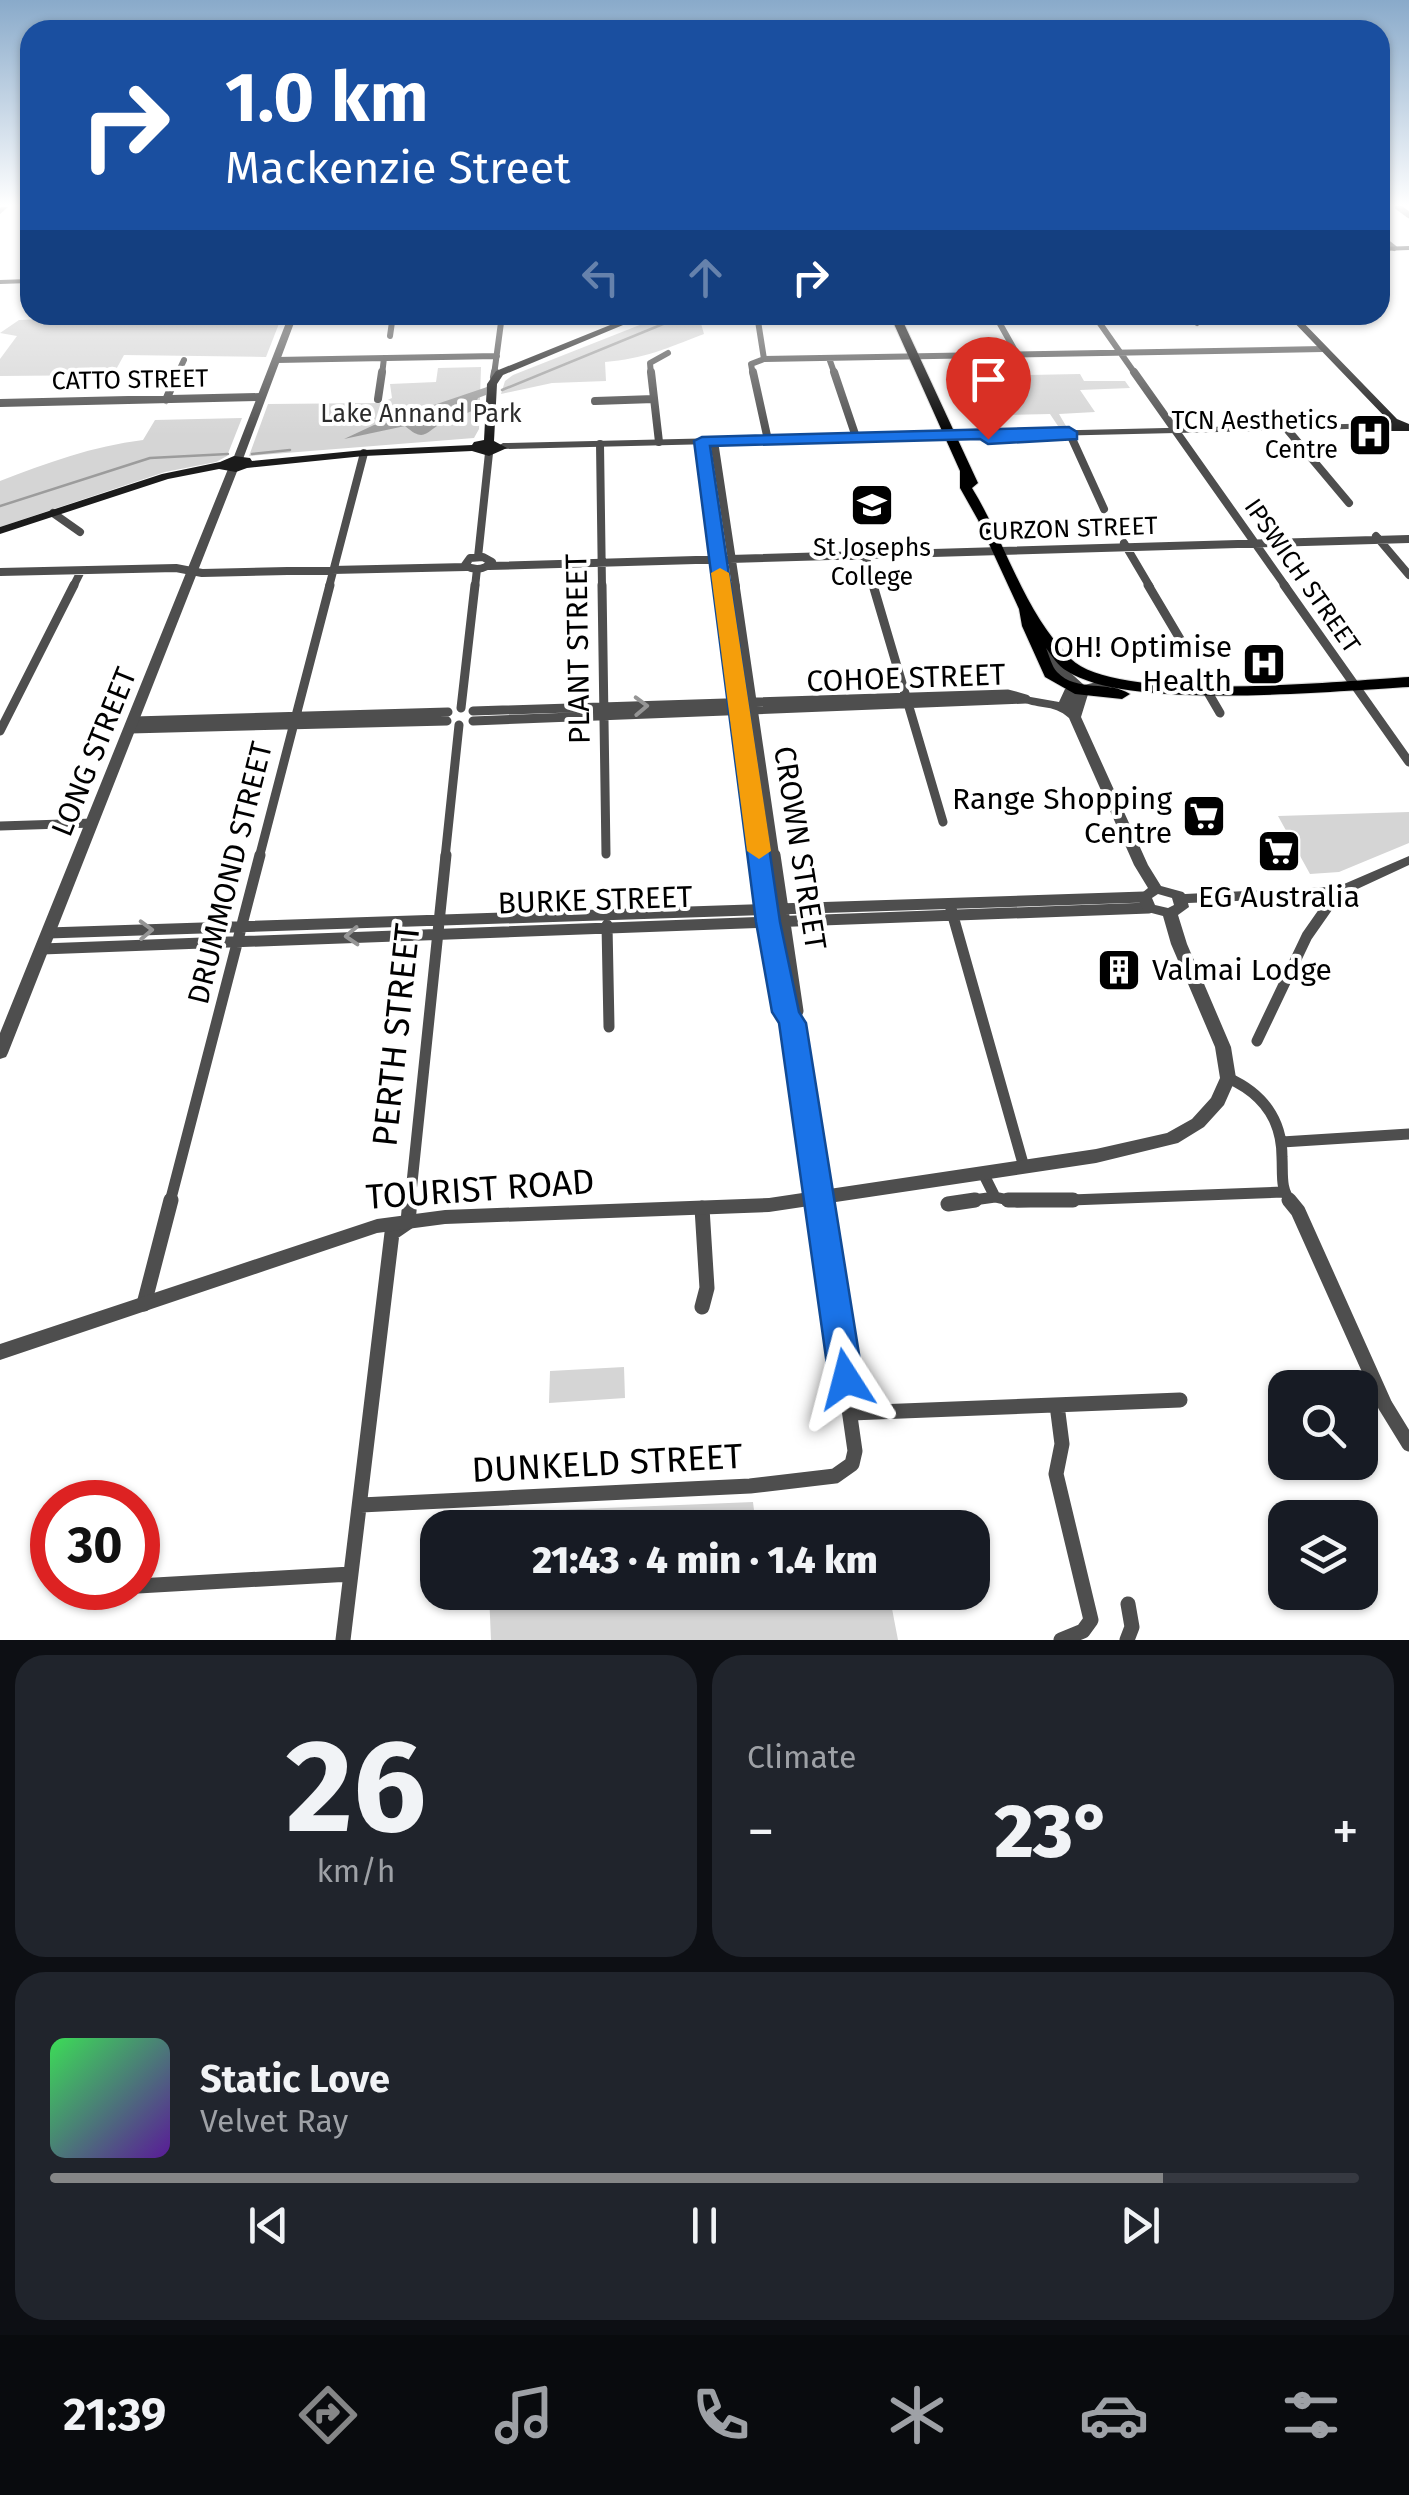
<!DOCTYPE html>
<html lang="en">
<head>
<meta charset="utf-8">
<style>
	:root { --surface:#171b24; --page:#20242c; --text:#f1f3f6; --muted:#9ea1a6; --line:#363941; --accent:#858687 }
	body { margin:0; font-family:"Fira Sans",sans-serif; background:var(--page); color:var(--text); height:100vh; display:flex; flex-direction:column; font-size:38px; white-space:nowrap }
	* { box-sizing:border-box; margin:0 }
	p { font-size:32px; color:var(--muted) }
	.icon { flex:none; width:55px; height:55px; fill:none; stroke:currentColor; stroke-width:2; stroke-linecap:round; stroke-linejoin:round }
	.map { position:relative; height:1640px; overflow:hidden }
	.sheet { display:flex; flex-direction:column; gap:15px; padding:15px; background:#0d0f14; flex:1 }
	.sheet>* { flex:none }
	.guide { position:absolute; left:20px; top:20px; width:1370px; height:305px; border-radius:30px; box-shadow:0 2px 8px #0004; background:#1a4fa0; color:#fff; overflow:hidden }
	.tools { position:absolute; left:1268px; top:1370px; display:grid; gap:20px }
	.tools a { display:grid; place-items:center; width:110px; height:110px; border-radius:20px; background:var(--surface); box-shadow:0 2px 8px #0004; font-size:50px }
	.speed { position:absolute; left:30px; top:1480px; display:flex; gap:20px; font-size:50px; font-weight:700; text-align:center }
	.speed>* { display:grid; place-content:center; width:130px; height:130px; border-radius:50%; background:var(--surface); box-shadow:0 2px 8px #0004; line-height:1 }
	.speed .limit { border:15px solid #d22; background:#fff; color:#111 }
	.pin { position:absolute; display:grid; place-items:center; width:85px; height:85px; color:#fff; margin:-102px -42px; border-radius:50% 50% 50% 0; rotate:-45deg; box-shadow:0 0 10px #0007 }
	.pin .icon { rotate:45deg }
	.me { position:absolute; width:110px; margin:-55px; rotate:351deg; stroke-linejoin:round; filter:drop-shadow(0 0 8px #0008) }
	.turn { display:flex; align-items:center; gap:35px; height:210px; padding:0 40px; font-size:45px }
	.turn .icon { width:130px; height:130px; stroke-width:2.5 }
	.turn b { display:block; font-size:70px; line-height:85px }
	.lanes { display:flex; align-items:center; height:95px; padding:0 40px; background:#0003; justify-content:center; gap:50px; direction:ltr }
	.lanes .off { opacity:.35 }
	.big { font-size:75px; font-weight:800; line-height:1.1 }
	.sheet .card { flex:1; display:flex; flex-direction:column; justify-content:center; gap:15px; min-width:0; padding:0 35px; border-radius:30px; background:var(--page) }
	.sheet .dial { align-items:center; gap:0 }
	.dial b { font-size:130px; line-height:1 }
	.song { display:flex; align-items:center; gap:30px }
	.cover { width:120px; height:120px; border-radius:15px; background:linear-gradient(135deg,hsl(130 70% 55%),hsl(270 70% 35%)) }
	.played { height:10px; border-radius:5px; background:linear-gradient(90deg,var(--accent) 85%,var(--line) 85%) }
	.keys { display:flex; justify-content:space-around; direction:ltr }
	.heat { display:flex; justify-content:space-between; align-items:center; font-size:55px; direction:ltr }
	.sheet .tiles { flex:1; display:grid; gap:15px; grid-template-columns:1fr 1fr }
	.card:last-child { grid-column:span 2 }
	.trip { position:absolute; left:420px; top:1510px; width:570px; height:100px; border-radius:30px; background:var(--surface); box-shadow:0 2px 8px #0004; font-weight:800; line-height:100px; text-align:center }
	.tabs { display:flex; height:160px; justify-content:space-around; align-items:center; background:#090b0e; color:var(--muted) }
	.tabs .icon { width:70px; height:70px }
	.tabs .current { color:var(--accent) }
	.tabs b { font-size:45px; color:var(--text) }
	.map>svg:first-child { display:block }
	.green { fill:#d5d5d5 }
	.water { fill:#9c9c9c }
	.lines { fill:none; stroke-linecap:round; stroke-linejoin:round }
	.stream { stroke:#9c9c9c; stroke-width:2.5 }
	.trunk-casing { stroke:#dbdbdb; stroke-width:2 }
	.minor-far4 { stroke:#4e4e4e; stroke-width:6 }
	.minor-far3 { stroke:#4e4e4e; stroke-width:8 }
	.minor-far2 { stroke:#4e4e4e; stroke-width:9 }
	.minor-far1 { stroke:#4e4e4e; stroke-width:11 }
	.minor { stroke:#4e4e4e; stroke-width:15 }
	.tertiary { fill:#4e4e4e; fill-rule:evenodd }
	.secondary { fill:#1b1b1b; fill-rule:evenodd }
	.trunk { fill:#000; fill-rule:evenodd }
	.oneway { stroke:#959595 }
	.route { fill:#1a73e8; stroke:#114b97; stroke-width:2.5 }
	.slow { fill:#f59e0b }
	.labels { text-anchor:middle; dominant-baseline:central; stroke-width:8; stroke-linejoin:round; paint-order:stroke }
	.far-street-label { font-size:25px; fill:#000; stroke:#fff }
	.far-park-label { font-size:25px; fill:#2c2c2c; stroke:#fff }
	.far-poi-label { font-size:25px; fill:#000; stroke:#fff; text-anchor:end }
	.poi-label { font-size:30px; fill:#000; stroke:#fff; text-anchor:end }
	.street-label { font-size:30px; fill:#000; stroke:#fff }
	.near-street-label { font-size:35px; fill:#000; stroke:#fff }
</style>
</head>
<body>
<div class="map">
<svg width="1409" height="1640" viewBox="0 0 1409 1640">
	<rect width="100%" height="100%" fill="#fff"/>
	<path class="green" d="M155,315H245L186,316L183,322L280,321L266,357L124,355L113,375L0,376V359L17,336L0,333L19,320Z
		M665,315H715L700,320L704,334C668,348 643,359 605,362L606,381L552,383L501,394L505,381L513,375Z
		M962,362H975L982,376L1080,374L1084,381H1125L1130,388L1080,390L1095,412L1059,414L1066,426H1058L1050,414L1010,415L1004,405H996L982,379L970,378Z
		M481,367L479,429L474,438L249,456L268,404L381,403L392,398L390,384L436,382L438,368Z
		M242,418L227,456L216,462L165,472L0,527V481C47,463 93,446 143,440L155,420Z
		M1409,812V843L1339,872L1310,874L1278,816Z
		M624,1367L625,1398L549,1403L550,1371Z
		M753,1502L756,1527H486V1513Z
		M489,1593H889L898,1640H491Z"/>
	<path class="water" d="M487,387L486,395L478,398L472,411C464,415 454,416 447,420C425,431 426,444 405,426L344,439L374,425L402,421L428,407Z"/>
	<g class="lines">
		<path class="stream" d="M502,390L685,315
			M252,454L290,450
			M0,506L150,458L228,454"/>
		<g class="trunk-casing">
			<path id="trunk" d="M890,315H900L978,483L972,488C1006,543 1024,613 1071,659C1116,704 1342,681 1409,677V687C1333,691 1127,711 1067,671C1058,666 1052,656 1046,648C1049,655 1052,667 1057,672C1077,693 1109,680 1130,694L1122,699L1075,694L1045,677L1022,626L1019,609L978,520L960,488V471Z"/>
		</g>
		<path class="minor-far4" d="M1398,207L1409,215
			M1380,237L1394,248
			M995,315L1018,356
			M1094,315L1136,375
			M1187,315L1197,323
			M390,336L393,315
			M829,358L835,375
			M764,359L1323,349
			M276,360L497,356
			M177,375L184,360
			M382,375L384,358
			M494,375L502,315
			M651,375L650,363L668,353
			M753,375L751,364L764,359L758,321L896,319"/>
		<path class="minor-far3" d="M651,372L659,442
			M753,372L768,440
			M834,372L856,437
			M1134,372L1286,587
			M494,377L495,372
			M378,399L382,372
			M166,400L178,372
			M595,401L654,399
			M0,403L260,397
			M1286,428L1349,503
			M1069,432L1104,509
			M988,439L1071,435
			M702,441L722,587
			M714,441L736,587
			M600,444L602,587
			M53,513L80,532
			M1376,536L1409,575
			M1124,543L1150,587
			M864,551L874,587
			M478,557L489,453
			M483,557L492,562C484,570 474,571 465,565L470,558Z
			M489,566L1409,539
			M0,572L176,568L202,573L466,567
			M73,587L81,571
			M329,587L364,453
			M475,587L477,569"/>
		<path class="minor-far2" d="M602,585L606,854
			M722,585L759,858
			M735,585L775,858
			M873,585L943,822
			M1148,585L1183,644
			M1284,585L1409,762
			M1206,689L1220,713
			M461,708L475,585
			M473,711L1008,694L1026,699L473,721
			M134,721L448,712
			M130,729L447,721
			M0,731L74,585
			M0,826L93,823
			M259,858L330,585
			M445,858L459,725"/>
		<path class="minor-far1" d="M759,855L785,1012L792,1023L819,1202
			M775,855L798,1011L792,1023
			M951,909L1024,1167
			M607,925L609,1027
			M48,933L1144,897
			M42,949L1149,908
			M1257,1041L1307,936L1328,906L1329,892
			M1228,1078C1262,1093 1282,1119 1282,1157C1283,1175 1280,1189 1291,1202
			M1282,1142L1409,1134
			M983,1173L995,1197L1017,1202L1283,1192
			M170,1202L260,855
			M410,1202L446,855
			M959,1202L995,1197"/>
		<path class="minor" d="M1008,1200H1073
			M1289,1200L1298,1211L1385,1405L1409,1444
			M948,1204L975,1200
			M702,1208L707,1288L702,1307
			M144,1304L171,1200
			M1057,1405L1062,1444L1056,1474L1091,1620L1083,1631L1061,1640
			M851,1413L1180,1400
			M361,1505L750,1486L835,1476L852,1464L855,1451L819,1200
			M138,1586L351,1574
			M89,1589L108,1588
			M343,1640L392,1233L408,1222L410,1200
			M1127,1640L1132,1627L1128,1604"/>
		<path class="tertiary" d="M1,207H8L0,214V208Z
			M30,279V283L0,284V280Z
			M289,315H297L243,459L235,461L233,459Z
			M1388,423L1391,424V428L503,449L498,446L503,443Z
			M233,466L238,469L8,1053L6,1057L0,1059V1033L228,469Z
			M1054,642L1060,646L1055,651L1064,667L1084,685L1110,679L1116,683L1114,686L1089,691L1081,717L1148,865L1161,886L1183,892L1185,894L1329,887L1344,884L1409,856V865L1353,891L1329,897L1188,903L1189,907L1178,915L1187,944L1231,1047L1236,1078L1224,1105L1204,1127L1178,1143L1096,1163L769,1212L445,1224L377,1233L0,1360V1344L377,1219L445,1210L769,1198L1096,1149L1167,1133L1192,1119L1211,1098L1220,1078L1215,1047L1171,944L1163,916L1144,911L1137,897L1148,888L1134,865L1069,718C1053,703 1036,710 1019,700L1025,696L1059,702L1065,689L1072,688L1055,672L1043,650ZM1158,894L1172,898L1174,905L1168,908L1155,905L1152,898Z"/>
		<path class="secondary" d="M1409,246V250L1380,251V247Z
			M635,315H647L503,375L497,384L494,441L507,448L489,456L472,451L364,456L247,468L236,472L219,469L168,479L0,534V527L162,474L220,462L234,456L250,458L252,461L364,450L472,445L474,442L484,440L487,384L496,371Z
			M1287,315H1296L1397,419L1409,424V431H1391L1383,421L1386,418Z"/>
		<use href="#trunk" class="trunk"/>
	</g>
	<defs><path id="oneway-chevron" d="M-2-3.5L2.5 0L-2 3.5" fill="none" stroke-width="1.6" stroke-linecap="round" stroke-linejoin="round" transform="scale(2.5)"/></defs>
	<g class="oneway">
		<use href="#oneway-chevron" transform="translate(641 706) rotate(-2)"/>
		<use href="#oneway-chevron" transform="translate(146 930) rotate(-2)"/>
		<use href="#oneway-chevron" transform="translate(352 936) rotate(177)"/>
	</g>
	<linearGradient id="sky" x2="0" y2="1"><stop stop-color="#89aaca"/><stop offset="0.47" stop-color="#fff"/><stop offset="1" stop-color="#fff" stop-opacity="0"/></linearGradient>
	<rect width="1409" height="436" fill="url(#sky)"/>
	<path class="route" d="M1069,427L1077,432V439L988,444L980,439L710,446L780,922L799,1012L806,1023L863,1379L858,1389L846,1393L834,1389L829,1379L779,1023L772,1012L756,922L694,441L702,437Z"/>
	<path class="slow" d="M720,568L729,573L771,851L759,859L747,851L711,573Z"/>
	<defs>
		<g id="hospital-square" transform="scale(2.25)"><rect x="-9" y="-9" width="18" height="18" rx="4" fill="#000" stroke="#fff"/><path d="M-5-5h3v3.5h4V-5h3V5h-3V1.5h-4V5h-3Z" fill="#fff"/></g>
		<g id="school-square" transform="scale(2.25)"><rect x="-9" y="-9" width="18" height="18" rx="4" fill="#000" stroke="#fff"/><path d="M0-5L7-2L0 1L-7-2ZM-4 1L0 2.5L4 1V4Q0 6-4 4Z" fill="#fff"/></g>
		<g id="supermarket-square" transform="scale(2.25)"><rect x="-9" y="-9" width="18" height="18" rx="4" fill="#000" stroke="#fff"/><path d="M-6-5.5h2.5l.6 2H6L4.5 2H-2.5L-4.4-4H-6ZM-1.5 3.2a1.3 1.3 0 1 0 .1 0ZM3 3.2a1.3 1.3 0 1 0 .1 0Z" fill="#fff"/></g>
		<g id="building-square" transform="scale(2.25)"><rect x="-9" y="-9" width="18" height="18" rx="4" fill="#000" stroke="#fff"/><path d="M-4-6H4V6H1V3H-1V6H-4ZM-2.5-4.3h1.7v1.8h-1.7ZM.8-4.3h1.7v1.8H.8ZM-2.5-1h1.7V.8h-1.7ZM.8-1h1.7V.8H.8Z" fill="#fff"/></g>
	</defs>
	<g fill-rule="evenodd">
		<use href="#hospital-square" x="1370" y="435"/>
		<use href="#school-square" x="872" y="505"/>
		<use href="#hospital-square" x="1264" y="664"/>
		<use href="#supermarket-square" x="1204" y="816"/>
		<use href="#supermarket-square" x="1279" y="851"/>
		<use href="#building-square" x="1119" y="970"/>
	</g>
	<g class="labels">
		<g class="far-street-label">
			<text transform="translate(130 380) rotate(-1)">CATTO STREET</text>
			<text transform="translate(1068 529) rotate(-2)">CURZON STREET</text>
			<text transform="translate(1302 576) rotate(55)">IPSWICH STREET</text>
		</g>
		<g class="far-park-label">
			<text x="421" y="414">Lake Annand Park</text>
		</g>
		<g class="far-poi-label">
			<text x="1338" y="421">TCN Aesthetics<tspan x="1338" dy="29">Centre</tspan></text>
			<text x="872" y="548" text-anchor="middle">St Josephs<tspan x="872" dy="29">College</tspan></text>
		</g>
		<g class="poi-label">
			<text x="1232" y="647">OH! Optimise<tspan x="1232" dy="34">Health</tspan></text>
			<text x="1172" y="799">Range Shopping<tspan x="1172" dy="34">Centre</tspan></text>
			<text x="1279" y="897" text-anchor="middle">EG Australia</text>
			<text x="1152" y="970" text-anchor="start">Valmai Lodge</text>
		</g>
		<g class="street-label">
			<text transform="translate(578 649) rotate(-91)">PLANT STREET</text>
			<text transform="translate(906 678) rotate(-2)">COHOE STREET</text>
			<text transform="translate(94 752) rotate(-68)">LONG STREET</text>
			<text transform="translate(800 848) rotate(81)">CROWN STREET</text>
			<text transform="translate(230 873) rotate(-76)">DRUMMOND STREET</text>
			<text transform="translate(595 900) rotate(-2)">BURKE STREET</text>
		</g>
		<g class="near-street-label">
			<text transform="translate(396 1035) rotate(-84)">PERTH STREET</text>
			<text transform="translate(480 1189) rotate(-4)">TOURIST ROAD</text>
			<text transform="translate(607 1463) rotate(-3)">DUNKELD STREET</text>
		</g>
	</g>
</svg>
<div class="tools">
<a><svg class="icon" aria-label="search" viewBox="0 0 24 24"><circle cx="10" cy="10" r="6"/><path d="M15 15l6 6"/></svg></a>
<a><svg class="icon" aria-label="layers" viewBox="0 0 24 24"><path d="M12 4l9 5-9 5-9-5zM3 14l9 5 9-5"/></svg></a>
</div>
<div class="speed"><div class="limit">30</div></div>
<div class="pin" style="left:988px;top:439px;background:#d93025"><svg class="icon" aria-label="arrive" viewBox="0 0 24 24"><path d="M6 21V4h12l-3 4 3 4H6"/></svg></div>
<svg class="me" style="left:846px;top:1379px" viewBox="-20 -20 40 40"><path d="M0-17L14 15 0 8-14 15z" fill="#1a73e8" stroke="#fff" stroke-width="4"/></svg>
<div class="trip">21:43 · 4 min · 1.4 km</div>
<div class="guide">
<div class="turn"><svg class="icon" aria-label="right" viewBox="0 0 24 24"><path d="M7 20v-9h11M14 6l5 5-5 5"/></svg><div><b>1.0 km</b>Mackenzie Street</div></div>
<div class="lanes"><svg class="icon off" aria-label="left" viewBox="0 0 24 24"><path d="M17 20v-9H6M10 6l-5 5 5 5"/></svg><svg class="icon off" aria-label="ahead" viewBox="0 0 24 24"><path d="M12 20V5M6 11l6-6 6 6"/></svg><svg class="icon" aria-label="right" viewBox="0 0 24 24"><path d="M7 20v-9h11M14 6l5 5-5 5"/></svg></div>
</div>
</div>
<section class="sheet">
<div class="tiles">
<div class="card dial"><b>26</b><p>km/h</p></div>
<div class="card"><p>Climate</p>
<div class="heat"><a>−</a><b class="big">23°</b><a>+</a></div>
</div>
<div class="card">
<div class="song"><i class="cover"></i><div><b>Static Love</b><p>Velvet Ray</p></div></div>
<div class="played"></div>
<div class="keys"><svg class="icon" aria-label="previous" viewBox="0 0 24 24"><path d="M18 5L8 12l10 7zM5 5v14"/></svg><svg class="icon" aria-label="pause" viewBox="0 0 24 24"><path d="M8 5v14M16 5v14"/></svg><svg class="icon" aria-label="next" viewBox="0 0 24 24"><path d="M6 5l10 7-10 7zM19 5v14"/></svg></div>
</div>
</div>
</section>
<nav class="tabs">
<b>21:39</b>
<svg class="icon current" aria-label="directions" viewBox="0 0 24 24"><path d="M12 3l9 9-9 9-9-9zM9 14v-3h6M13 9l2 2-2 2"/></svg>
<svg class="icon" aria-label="music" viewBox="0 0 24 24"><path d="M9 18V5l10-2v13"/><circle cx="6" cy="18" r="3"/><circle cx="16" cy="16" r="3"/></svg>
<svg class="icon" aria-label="phone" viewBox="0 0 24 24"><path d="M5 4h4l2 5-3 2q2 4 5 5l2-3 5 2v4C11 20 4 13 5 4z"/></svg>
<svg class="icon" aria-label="climate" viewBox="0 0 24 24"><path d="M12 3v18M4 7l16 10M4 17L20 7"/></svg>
<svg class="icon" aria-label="car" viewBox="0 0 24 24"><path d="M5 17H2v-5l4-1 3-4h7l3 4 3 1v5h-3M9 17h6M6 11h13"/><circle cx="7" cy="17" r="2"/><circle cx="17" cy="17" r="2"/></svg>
<svg class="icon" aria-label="filters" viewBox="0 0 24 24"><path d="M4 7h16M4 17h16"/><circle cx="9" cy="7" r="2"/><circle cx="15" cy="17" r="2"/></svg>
</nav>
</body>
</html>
